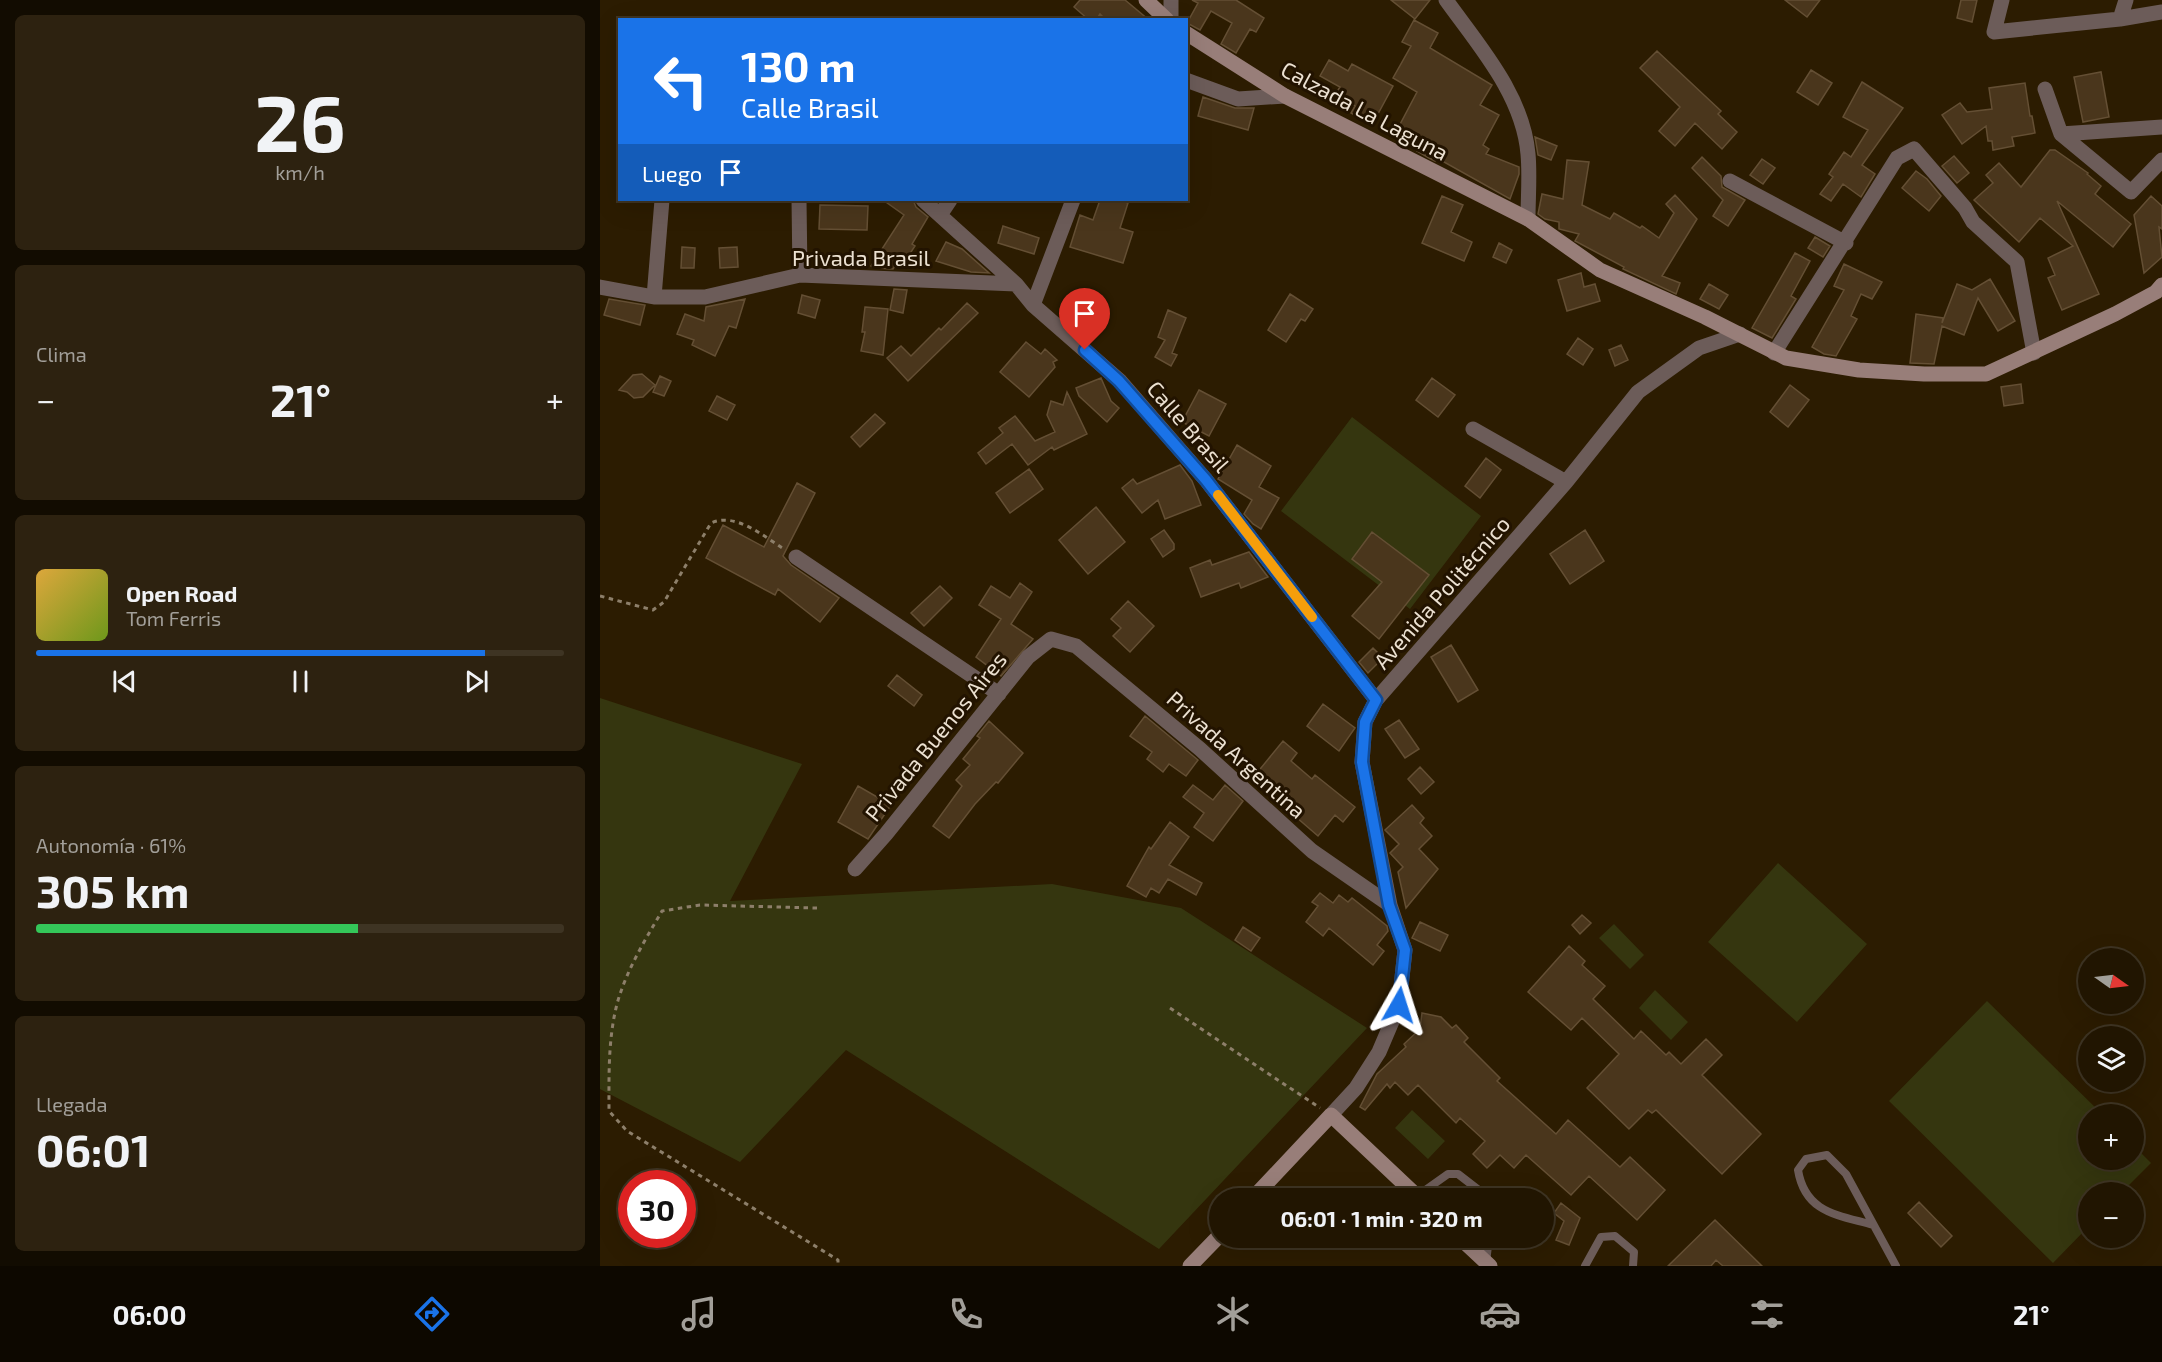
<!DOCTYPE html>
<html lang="es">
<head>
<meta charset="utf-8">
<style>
	:root { --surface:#211501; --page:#2d2210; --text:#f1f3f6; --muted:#a29f99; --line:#3e3423; --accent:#1a73e8 }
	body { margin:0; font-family:"Exo 2",sans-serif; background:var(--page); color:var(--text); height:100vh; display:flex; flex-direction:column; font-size:22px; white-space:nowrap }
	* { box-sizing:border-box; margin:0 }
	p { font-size:20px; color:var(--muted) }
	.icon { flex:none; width:33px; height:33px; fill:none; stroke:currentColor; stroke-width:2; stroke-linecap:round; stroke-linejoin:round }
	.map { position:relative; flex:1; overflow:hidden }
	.sheet { display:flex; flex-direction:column; gap:15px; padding:15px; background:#120c01; width:600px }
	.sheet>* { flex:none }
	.banner { position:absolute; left:18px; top:18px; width:570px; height:183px; border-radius:0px; box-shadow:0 6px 24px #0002,0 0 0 2px var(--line); background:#1a73e8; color:#fff; overflow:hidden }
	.needle { width:39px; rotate:104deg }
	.tools { position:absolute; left:1478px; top:948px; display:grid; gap:12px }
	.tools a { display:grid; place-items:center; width:66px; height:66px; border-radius:50%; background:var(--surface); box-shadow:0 6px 24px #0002,0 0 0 2px var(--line); font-size:30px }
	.speed { position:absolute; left:18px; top:1170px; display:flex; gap:12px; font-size:30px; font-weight:700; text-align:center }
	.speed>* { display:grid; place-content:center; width:78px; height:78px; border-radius:50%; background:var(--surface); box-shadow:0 6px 24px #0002,0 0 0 2px var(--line); line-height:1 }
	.speed .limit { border:9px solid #d22; background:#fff; color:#111 }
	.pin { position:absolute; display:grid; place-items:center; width:51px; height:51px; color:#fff; margin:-62px -26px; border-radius:50% 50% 50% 0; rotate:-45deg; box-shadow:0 0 6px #0007 }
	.pin .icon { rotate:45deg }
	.me { position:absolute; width:66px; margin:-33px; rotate:6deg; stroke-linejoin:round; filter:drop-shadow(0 0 4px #0008) }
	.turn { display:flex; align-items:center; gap:21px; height:126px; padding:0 24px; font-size:27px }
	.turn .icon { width:78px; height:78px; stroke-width:2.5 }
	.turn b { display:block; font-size:42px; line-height:51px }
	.then { display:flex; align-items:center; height:57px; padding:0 24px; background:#0003; gap:12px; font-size:22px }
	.big { font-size:45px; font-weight:700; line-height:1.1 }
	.sheet .card { flex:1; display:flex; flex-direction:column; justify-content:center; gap:9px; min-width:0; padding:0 21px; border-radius:9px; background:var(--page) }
	.sheet .dial { align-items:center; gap:0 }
	.dial b { font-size:78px; line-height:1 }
	.song { display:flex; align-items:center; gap:18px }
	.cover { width:72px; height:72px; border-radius:9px; background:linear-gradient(135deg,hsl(40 70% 55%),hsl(80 70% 35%)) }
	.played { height:6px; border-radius:3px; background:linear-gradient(90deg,var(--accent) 85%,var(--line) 85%) }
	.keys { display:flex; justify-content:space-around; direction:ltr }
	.heat { display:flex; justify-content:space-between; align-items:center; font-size:33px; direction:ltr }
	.charge { height:9px; border-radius:4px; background:linear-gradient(90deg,#34c759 61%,var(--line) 0) }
	.trip { position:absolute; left:609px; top:1188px; width:345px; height:60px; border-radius:30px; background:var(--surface); box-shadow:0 6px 24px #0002,0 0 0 2px var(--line); font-weight:700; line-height:60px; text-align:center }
	.dock { display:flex; height:96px; justify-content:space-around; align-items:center; background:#0d0800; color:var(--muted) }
	.dock .icon { width:42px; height:42px }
	.dock .active { color:var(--accent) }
	.dock b { font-size:27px; color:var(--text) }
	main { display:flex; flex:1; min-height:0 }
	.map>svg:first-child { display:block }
	.green { fill:#35360f }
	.building { fill:#4a361c; stroke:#644f34; stroke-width:1.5 }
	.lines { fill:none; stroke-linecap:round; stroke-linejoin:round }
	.path { stroke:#8d7f6a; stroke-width:3; stroke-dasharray:4.5 4.5; stroke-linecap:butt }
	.lane { stroke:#6c5c59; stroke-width:8 }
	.street { stroke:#6c5c59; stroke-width:15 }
	.secondary { stroke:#987e79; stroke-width:15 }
	.route-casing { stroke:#114b97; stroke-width:15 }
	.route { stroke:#1a73e8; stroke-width:10 }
	.slow { stroke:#f59e0b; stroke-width:10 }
	.labels { text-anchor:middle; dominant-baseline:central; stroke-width:6; stroke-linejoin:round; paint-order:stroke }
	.street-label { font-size:22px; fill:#ece1d1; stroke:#221300 }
</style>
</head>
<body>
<main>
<section class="sheet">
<div class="card dial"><b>26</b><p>km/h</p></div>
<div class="card"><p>Clima</p>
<div class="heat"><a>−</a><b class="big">21°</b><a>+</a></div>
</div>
<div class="card">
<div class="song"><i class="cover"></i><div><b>Open Road</b><p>Tom Ferris</p></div></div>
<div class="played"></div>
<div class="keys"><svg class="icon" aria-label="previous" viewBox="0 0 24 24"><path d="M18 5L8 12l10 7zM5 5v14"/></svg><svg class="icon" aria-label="pause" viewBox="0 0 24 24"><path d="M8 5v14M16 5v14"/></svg><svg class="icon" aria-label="next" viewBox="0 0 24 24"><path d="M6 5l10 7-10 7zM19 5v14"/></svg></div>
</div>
<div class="card"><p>Autonomía · 61%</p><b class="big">305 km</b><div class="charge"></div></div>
<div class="card"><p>Llegada</p><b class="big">06:01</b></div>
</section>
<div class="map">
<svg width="1562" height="1266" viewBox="0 0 1562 1266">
	<rect width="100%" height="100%" fill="#2c1c01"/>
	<path class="green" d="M752,417L881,516L810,609L681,511Z
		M0,698L202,764L130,901L452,884L581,908L767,1028L559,1249L246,1050L140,1162L0,1089Z
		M1178,863L1267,944L1197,1022L1108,942Z
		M1014,924L1044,955L1030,969L999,938Z
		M1055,990L1088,1022L1071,1040L1039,1008Z
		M1387,1001L1502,1114H1488V1160H1533V1145L1551,1163L1522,1192H1488V1227L1453,1263L1289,1101Z
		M812,1110L845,1141L828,1159L795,1128Z"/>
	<path class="building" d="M480,0H525L549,20H506L500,14L496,20H489L474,7Z
		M592,0H636L664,18L656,32L650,29L636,53L621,44L632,23L611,11L600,30L587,23L598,3Z
		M791,0H830L815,19Z
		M1185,0H1220L1207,17Z
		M1361,0H1377L1372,22L1357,18Z
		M814,20L838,33L830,48L892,85L880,105L899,115L883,145L889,149L886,154L919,167V174L910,199L837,158L835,161L829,158L817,151L821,145L796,132L817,92L793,78L811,46L802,42Z
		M1057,51L1121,111L1118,114L1137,132L1122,149L1095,123L1075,146L1059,131L1080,107L1040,68Z
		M729,60L748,71L752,64L793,86L772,125L751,113L755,106L735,95L740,87L720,76Z
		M1211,70L1232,83L1218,105L1197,92Z
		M1501,72L1509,117L1483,122L1474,77Z
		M1262,82L1303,108L1262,165L1275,174L1261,197L1243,184L1231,201L1220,194L1233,177L1229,174L1244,152L1251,157L1268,130L1243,117Z
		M1425,83L1430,116H1432L1435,133L1412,137L1414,146L1393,150L1392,141H1388L1386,126L1362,144L1342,115L1360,103L1367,112L1392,109L1389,88Z
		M603,97L635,108H654L648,130L598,116Z
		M935,137L957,146L951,160L938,155Z
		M1450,150H1455L1488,173L1487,174L1501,186L1495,194L1531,224L1513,247L1457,201L1499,294L1462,310L1448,278L1455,275L1448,258L1473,246L1440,218L1419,242L1374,200L1393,183L1386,175L1399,163L1421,187Z
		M1354,156L1369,173L1357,183L1342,166Z
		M1102,157L1121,176L1122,187L1145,200L1128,226L1113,216L1123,200L1092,168Z
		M1162,159L1175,168L1163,184L1150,175Z
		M967,160L989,162L982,205L1010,219L1014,213L1040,228L1042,226L1059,238L1074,213L1066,204L1075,195L1097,219L1062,276L1080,283L1076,294L1023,269L1024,267L975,241L979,234L959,229V222L945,219L938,214L942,194L963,199Z
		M1316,171L1327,179L1341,196L1329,211L1302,188Z
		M842,196L863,205L851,232L872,242L864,261L822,243Z
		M1551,196L1562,206V229L1559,227L1562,257L1544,273L1534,215Z
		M283,200H313L316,207L328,217L312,244L315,246L307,258L302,255L293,269L275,268L271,266L304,215Z
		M500,200H518L528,203L520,228L533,232L523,263L470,247L480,215L493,220Z
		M220,205L268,206L267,230L219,229Z
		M403,226L439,238L434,254L398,243Z
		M1215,237L1230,246L1223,257L1208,248Z
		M346,242L362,249L389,273L371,272L336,261Z
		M899,243L912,250L906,263L893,257Z
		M82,247L95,248L94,268H81Z
		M137,247L138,267L120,268L119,248Z
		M1195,253L1210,261L1191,296L1196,299L1172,338L1152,328Z
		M1244,264L1282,282L1272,299L1261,294L1251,316L1257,319L1236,356L1224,354L1212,347L1244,290L1234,286Z
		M981,273L984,287L995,284L1000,301L967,311L958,280Z
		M1390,279L1415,321L1398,331L1378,298L1364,335L1342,326L1334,364L1310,363L1316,314L1343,318L1342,323L1357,284L1372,290Z
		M1109,284L1128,295L1119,309L1100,299Z
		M294,289L307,290L303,313L290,310Z
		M690,294L713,309L705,321L701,319L686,342L668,330Z
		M202,295L220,300L215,318L198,313Z
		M9,299L45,305L40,325L4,315Z
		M145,299L136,328L129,326L115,356L92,345L94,340L77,334L85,314L104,321L106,307Z
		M367,303L378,313L308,381L287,358L301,346L311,356L339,328L341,330Z
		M265,307L288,309L283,355L261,351L265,332H262Z
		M568,310L586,318L572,353L577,355L571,366L555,357L565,340L558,337Z
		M978,338L993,349L983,365L967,354Z
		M426,342L441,354L445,349L457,360L453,362L455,367L429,397L400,372Z
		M1021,345L1028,360L1015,366L1009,350Z
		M42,374L55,385L43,397L34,398L27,392L19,390L33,375Z
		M60,376L71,381L64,396L53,392Z
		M501,378L511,401L519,408L507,422L479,396L476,388Z
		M832,378L855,395L838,417L816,400Z
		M1421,384L1423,403L1404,406L1401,387Z
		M1190,385L1209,400L1188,427L1170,412Z
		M599,390L626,404L609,436L582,422Z
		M467,392L487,434L454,450L452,447L428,465L412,444L386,464L378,453L403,433L399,428L415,416L435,441L455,432L447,415L451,401L463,405Z
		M117,396L135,405L127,420L109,411Z
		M275,414L285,423L260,447L251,437Z
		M637,445L671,466L659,487L679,498L661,529L653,524L644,514L652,500L618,479Z
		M886,458L901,470L880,498L865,486Z
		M580,465L592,481L601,505L565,519L558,500L542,513L522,488L533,479L537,484Z
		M429,469L443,489L410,513L396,493Z
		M197,483L215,493L183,556L191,565L239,598L220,622L178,589L175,595L106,558L123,525L164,547Z
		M496,507L525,542L488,574L459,540Z
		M564,530L574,544V549L563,557L551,539Z
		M985,530L1004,561L970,584L950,554Z
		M772,532L829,575L779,639L752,616L782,582L752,559Z
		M649,552L668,577L641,588L639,583L601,597L590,568L610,560L612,565Z
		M420,583L432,592L411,624L433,639L401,676L376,657L401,619L379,605L391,586L410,598Z
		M340,586L352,598L324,626L311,613Z
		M528,601L554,626L530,652L513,636L521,628L511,619Z
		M851,645L878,690L858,702L831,657Z
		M773,648L783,658L768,673L759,662Z
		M297,675L322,695L314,706L288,686Z
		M723,704L755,728L739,751L707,726Z
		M545,716L598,760L586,776L569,764L563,772L547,759L552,752L530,736Z
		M799,720L819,749L805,758L785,729Z
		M389,721L423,753L398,783L396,782L375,804L349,838L333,826L362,786L356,780L370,765L363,759L380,738L377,736Z
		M683,741L697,753L691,761L712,779L715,775L755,807L743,822L735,815L718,836L652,779Z
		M820,767L834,782L821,794L808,779Z
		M593,785L613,800L625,785L643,801L613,841L594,827L604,813L583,797Z
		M258,786L291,805L268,839L238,822Z
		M812,805L824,818L820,823L832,836L819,849L838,869L806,908L798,872L803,867L790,853L799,844L785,830Z
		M570,822L589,837L569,865L602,883L596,895L568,879L559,893L551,888L546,897L527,886L549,847L551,849Z
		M720,893L733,903L739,895L748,902L752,898L787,926L788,931L777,945L784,951L773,965L729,928L723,936L706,922L718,906L712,902Z
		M982,915L991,923L980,934L972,925Z
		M820,922L848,935L840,951L812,938Z
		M643,927L660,938L651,951L635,940Z
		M969,946L985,961L982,965L1005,986L993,999L1034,1039L1041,1031L1066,1055L1069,1052L1081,1064L1106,1039L1122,1055L1102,1075L1161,1134L1122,1174L1056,1110L1052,1113L1048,1110L1029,1129L987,1088L1019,1054L982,1018L971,1030L928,992Z
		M822,1013L841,1017L852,1028L856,1025L868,1038L864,1042L900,1078L897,1081L956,1134L968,1120L1020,1167L1030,1157L1065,1190L1037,1220L989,1176L971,1195L926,1155L914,1168L900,1155L887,1168L873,1154L885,1141L860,1118L856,1123L818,1085L808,1095L795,1082L790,1088L787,1084L765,1110L760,1107L777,1074L806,1047L804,1044L820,1029Z
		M1319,1202L1352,1236L1341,1247L1308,1213Z
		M961,1203L980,1218L969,1245L956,1240L964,1221L954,1213Z
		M1115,1220L1162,1266H1123L1116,1260L1111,1266H1068Z"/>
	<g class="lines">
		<path class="path" d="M0,596L53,610L64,602L111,523C136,512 163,536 184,549
			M217,908L100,905L62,911C45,940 26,971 17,1004C8,1039 9,1075 9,1111L27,1131L238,1260V1266
			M570,1008L720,1108"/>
		<path class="lane" d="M817,1196L848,1174H858L889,1198
			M1273,1225C1238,1215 1205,1213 1198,1170L1206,1159L1227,1155L1246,1174L1296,1266
			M886,1262L889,1238
			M985,1266L1001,1237L1015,1236L1034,1252L1033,1266"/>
		<path class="street" d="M571,0V20
			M846,0C879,46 923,95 928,154C930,175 928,198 928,219
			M1402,0L1394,32L1520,19L1562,12
			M1520,19L1526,0
			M586,80L638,99L685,96
			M1445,89L1461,134L1531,192L1562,160
			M1461,134L1562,127
			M1130,181L1246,243
			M199,200L200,275
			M323,200L416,284L433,305L520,381L606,480L776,700
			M340,215L350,200
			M0,287L54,297H105L200,275L416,284
			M54,297L62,200
			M433,305L473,200
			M1174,353L1297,158L1314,149L1365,208L1373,222L1417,262L1434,353
			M873,429L966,482
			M196,557L399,694
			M255,869L286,834L428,657L451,639L476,646L600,749L712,851L790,905
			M731,1115L756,1088L779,1052L799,1005L805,950L790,905L762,762L765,722L776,700L966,482L1038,392L1099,348L1140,334"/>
		<path class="secondary" d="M546,0L567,20
			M586,33L685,96L928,219L1000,270L1105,317L1186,358L1259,370L1324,374H1386L1515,314L1556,292L1562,285
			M653,1198L731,1115L819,1198
			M860,1238L890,1266
			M590,1266L620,1235"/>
	</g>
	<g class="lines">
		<g class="route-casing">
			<path id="route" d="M485,350L519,381L606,480L776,700L765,722L762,762L789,905L805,950L799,1005"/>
		</g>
		<use href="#route" class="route"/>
		<path class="slow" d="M618,495L712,617"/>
	</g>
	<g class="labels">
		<g class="street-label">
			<text transform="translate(765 110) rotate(28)">Calzada La Laguna</text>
			<text x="261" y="257">Privada Brasil</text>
			<text transform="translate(589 426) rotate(49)">Calle Brasil</text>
			<text transform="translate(841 592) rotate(-49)">Avenida Politécnico</text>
			<text transform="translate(335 736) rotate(-51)">Privada Buenos Aires</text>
			<text transform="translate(637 754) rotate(42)">Privada Argentina</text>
		</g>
	</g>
</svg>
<div class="tools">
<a><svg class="needle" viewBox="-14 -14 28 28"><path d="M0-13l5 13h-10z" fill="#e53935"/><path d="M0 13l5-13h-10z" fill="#a29f99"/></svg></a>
<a><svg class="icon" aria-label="layers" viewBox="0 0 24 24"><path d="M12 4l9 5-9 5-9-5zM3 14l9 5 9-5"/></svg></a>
<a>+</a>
<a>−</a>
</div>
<div class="speed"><div class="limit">30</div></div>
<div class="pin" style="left:485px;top:350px;background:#d93025"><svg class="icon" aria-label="arrive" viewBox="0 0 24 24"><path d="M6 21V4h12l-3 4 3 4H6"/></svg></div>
<svg class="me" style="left:799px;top:1005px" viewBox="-20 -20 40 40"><path d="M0-17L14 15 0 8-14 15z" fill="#1a73e8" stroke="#fff" stroke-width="4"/></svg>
<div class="trip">06:01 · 1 min · 320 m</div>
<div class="banner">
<div class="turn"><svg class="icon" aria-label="left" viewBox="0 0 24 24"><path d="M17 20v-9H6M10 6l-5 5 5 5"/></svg><div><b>130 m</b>Calle Brasil</div></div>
<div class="then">Luego<svg class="icon" aria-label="arrive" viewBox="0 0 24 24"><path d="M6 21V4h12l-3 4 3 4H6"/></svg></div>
</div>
</div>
</main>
<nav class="dock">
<b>06:00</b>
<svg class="icon active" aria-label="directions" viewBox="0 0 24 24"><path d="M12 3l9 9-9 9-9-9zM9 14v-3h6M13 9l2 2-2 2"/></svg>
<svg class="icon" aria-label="music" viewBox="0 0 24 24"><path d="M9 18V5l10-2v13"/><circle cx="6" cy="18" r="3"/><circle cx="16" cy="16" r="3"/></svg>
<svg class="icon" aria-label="phone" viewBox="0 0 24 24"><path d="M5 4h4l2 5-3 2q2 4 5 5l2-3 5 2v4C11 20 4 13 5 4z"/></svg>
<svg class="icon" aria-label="climate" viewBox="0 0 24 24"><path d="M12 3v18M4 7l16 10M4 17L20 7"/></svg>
<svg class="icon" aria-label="car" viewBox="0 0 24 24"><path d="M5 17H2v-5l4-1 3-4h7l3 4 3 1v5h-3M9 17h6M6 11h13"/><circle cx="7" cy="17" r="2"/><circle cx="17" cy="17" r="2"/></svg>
<svg class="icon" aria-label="filters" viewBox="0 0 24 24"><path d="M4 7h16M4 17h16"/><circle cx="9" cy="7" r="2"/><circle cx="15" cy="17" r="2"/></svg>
<b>21°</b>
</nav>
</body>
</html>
